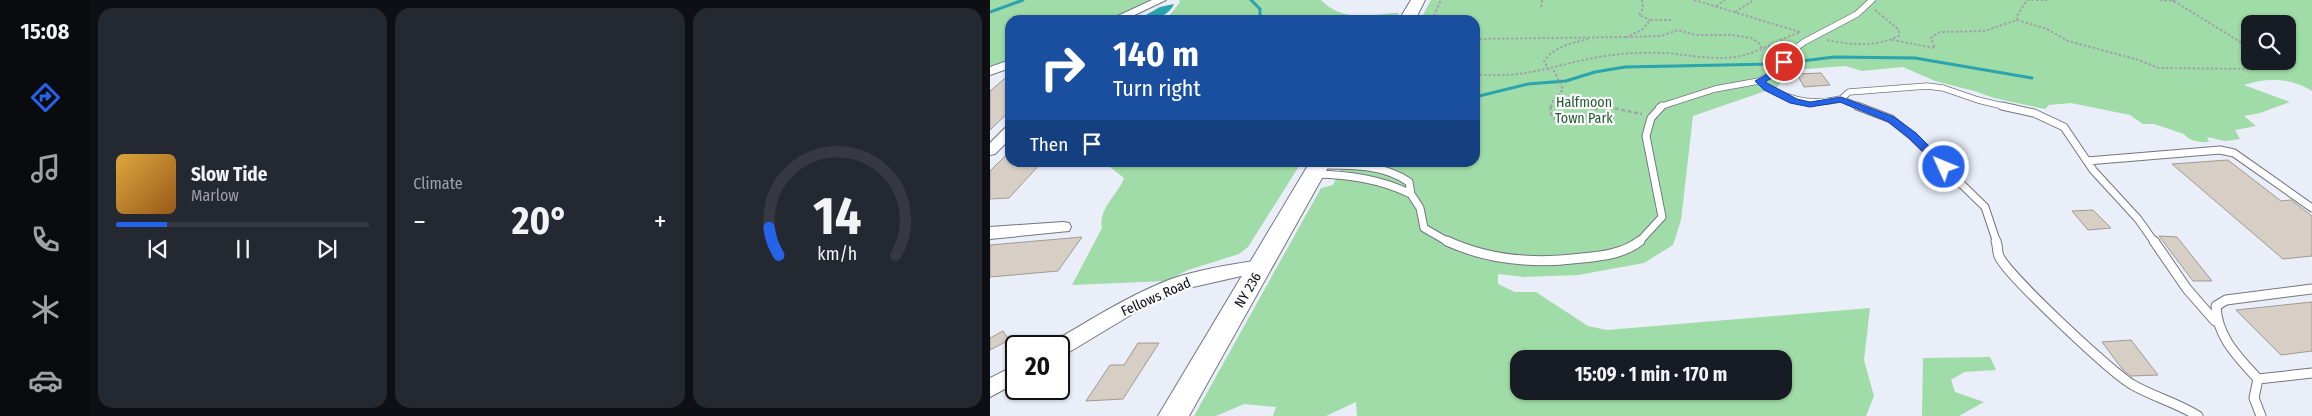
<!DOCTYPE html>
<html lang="en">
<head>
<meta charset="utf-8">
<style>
	:root { --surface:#171b24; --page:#242831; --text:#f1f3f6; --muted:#9ea1a6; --line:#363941; --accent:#2563eb }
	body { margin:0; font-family:"Fira Sans Condensed",sans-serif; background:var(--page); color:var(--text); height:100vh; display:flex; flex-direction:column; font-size:19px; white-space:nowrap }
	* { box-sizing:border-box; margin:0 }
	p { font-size:16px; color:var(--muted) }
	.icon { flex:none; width:28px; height:28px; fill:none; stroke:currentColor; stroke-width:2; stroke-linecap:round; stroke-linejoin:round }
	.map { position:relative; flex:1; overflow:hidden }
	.sheet { display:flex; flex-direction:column; gap:8px; padding:8px; background:#0d0f14; width:900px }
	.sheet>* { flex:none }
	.guide { position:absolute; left:15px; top:15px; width:475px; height:152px; border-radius:15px; box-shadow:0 1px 4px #0004; background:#1a4fa0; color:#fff; overflow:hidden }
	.fabs { position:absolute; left:1251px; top:15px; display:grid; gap:10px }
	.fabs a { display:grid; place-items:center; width:55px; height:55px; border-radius:10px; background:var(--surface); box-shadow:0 1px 4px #0004; font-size:25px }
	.speed { position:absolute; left:15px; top:335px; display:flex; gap:10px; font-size:25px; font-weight:700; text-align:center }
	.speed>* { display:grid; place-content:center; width:65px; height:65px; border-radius:50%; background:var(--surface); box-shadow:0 1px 4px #0004; line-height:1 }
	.speed .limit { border:2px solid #111; border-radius:8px; background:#fff; color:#111 }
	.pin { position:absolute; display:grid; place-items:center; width:42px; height:42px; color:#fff; margin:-21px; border:2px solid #fff; border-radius:50%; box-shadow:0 1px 5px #0007 }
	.me { position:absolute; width:55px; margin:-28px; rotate:314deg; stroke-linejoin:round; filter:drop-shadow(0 0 4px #0008) }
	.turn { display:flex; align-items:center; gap:18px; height:105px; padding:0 25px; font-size:22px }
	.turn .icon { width:65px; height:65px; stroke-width:2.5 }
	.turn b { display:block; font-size:35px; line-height:42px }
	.then { display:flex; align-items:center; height:48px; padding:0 25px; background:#0003; gap:10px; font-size:19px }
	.big { font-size:38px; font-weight:700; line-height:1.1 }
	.sheet .tile { flex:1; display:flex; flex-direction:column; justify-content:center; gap:8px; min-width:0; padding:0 18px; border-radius:15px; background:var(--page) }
	.sheet .dial { align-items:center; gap:0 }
	.dial svg { height:130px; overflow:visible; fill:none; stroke:var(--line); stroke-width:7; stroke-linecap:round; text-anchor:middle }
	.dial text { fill:var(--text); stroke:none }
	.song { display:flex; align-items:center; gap:15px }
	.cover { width:60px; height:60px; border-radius:8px; background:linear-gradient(135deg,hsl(40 70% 55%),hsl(30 70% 35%)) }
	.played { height:5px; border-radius:2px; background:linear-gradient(90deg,var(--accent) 20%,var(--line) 20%) }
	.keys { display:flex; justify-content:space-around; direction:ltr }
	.heat { display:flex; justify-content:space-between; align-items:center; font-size:28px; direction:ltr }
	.sheet .tiles { flex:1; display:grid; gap:8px; grid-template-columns:repeat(3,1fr) }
	.trip { position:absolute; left:520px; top:350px; width:282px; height:50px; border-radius:15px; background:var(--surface); box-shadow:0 1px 4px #0004; font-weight:700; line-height:50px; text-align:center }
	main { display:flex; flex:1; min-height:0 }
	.tab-bar { display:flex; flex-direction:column; width:90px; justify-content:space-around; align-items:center; background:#090b0e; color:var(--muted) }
	.tab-bar .icon { width:35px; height:35px }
	.tab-bar .current { color:var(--accent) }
	.tab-bar b { font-size:22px; color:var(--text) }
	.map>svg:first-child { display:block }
	.green { fill:#a0dca7; fill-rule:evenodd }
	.water { fill:#2aa4ad }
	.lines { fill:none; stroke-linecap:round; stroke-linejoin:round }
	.stream { stroke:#2aa4ad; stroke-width:3 }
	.building { fill:#d7cfc6; stroke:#a29a91 }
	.lane-far2-casing { stroke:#737680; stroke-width:7 }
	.lane-far1-casing { stroke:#737680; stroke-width:9 }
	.lane-casing { stroke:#737680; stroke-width:11 }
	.street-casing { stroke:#737680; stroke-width:2 }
	.secondary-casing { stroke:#737680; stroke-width:2 }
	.path-far1 { stroke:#a0a3ab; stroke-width:2; stroke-dasharray:2.5 2; stroke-linecap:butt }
	.path { stroke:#a0a3ab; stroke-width:2.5; stroke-dasharray:4 2.5; stroke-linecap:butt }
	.lane-far2 { stroke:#fff; stroke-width:5.5 }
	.lane-far1 { stroke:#fff; stroke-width:7 }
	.lane { stroke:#fff; stroke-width:9 }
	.street { fill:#fff; fill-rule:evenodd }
	.secondary { fill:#fff; fill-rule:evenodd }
	.route { fill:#2563eb; stroke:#184099 }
	.labels { text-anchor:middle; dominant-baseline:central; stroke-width:4.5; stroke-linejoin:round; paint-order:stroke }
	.park-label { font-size:14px; fill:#245c2e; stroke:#fbfbfe }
	.street-label { font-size:14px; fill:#0d0e12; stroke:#fbfbfe }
</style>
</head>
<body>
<main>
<nav class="tab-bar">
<b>15:08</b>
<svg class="icon current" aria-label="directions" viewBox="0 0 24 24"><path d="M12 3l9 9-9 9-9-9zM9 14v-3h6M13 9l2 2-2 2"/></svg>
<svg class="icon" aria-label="music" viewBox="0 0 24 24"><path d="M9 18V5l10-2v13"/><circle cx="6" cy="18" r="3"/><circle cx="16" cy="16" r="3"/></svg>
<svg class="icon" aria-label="phone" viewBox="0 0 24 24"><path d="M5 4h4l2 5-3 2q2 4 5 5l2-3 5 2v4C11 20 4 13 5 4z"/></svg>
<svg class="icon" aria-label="climate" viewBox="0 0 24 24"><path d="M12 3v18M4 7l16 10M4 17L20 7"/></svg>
<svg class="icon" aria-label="car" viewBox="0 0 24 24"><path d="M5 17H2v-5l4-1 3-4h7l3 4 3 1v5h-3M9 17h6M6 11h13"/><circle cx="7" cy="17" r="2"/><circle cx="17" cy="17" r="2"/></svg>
</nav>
<section class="sheet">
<div class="tiles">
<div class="tile">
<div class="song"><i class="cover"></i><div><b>Slow Tide</b><p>Marlow</p></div></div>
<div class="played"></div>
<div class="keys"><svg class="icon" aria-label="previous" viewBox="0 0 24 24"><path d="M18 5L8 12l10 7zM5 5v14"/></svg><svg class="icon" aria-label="pause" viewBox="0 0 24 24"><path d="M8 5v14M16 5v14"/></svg><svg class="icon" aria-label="next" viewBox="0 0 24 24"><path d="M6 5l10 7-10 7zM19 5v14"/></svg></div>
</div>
<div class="tile"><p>Climate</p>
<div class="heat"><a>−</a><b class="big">20°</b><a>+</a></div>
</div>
<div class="tile dial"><svg viewBox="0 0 100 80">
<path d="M14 69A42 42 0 1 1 86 69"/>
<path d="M14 69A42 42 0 0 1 8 52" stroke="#2563eb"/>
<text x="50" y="56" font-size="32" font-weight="700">14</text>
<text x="50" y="72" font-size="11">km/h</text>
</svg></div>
</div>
</section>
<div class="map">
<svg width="1322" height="416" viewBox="0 0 1322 416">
	<rect width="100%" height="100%" fill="#eaeef9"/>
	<path class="green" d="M0,0H165L119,20H20V59L0,66Z
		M189,0H331C353,23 381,14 409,13L404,20H176L190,2Z
		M441,0H1322V91C1302,78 1277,77 1254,85L1300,102L1270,113L1254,116L1266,126L1245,130L1250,139L1235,141L1217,137L1219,142C1210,142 1200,142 1194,134L1164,124H1153L1140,115L1081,103L1059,105L1055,109L1004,98L984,91L945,81L913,67L872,71L855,66L816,69L810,68L808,62L787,87L703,116L691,220L683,245L654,263L588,275L534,277L508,274V284L525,292H546L598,326L617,330L880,308L874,360L884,396L876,416H367L366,402L336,416H283L286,407L254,404L226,416H204L331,188L343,185L354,163L485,162V20H430ZM1260,24H1298V61H1260ZM529,359H794V391H529Z
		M105,163H311L258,247L249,254L198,270L177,281L82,285L112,228C108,208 128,195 134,178L120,167Z
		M1000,357L1006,370L974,372L961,380L965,392L994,402L969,416H932L933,358Z"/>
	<path class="water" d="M184,4C177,19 160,20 147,20L170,7Z"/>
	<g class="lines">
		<path class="stream" d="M261,0L270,9V20
			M0,12L33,0
			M804,62L844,57L925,58L1042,78
			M485,97L538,84L576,81L605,72L635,67L783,64"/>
	</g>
	<path class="building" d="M831,73L840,85L814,87L807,74Z
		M20,74V111L0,130V91Z
		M20,151V162H52L19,198L0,199V171Z
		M1238,160L1291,201L1301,200L1322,216V256L1293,259L1182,164Z
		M1103,210L1121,228L1098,230L1082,211Z
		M1169,236L1187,237L1222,281H1203Z
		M92,237L68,271L0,277V245Z
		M1322,302V351L1291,355L1246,310Z
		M13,331L19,340L0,350V338Z
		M1141,340L1168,375L1141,376L1133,370L1112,342Z
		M148,343H169L133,399L96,401L120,365H134Z"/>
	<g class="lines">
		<g class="lane-far2-casing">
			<path id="lane-far2" d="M769,81C795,100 819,106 851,99
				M669,107L725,89L769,81L784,73L802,51L814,42L867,14L882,0
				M870,107L851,99L859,92L937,86L953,88L988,100L1017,107"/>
		</g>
		<g class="lane-far1-casing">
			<path id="lane-far1" d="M867,106L901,119L922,136L995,207L1007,243
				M1012,106L1044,113L1074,127L1103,170L1148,219L1165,243
				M1097,161L1230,150L1244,153L1322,208
				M326,174C360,175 390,179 421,194L419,182C392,164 362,165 331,165
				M421,194L430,208L434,228L460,243
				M648,243L672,217L656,136L661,118L672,106"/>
		</g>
		<g class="lane-casing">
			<path id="lane" d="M457,241C500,261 545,264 592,258C612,256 633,254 650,241
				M1006,241C1008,246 1007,252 1009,256C1016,274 1124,375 1143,385C1164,397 1187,403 1208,416
				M1164,241L1197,289L1225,321
				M1268,379C1248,357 1227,337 1226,306L1236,300L1322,289
				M1268,379L1322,373
				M1268,379L1264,398L1271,416"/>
		</g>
		<g class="street-casing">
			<path id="street" d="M162,0H176L134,20H119Z
				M20,60V68L0,75V67Z
				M20,127V139L5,154L0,155V143L15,128Z
				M73,222L79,223L81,227L79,231L0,239V227Z
				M272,260L278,262L281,266L278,270L194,289L149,310L76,354L69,356V346H60L62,342C101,320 139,295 181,279C211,269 242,264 272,260Z
				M26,365V383L0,397V378Z"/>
		</g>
		<g class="secondary-casing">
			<path id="secondary" d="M421,0H435L425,20H409Z
				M320,162H341L199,416H168Z"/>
		</g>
		<path class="path-far1" d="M652,0L653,8L649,15L660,20
			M704,0L810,32
			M1037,0H1058
			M1170,0L1184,1L1182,0
			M1184,1L1260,48
			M726,6L735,0
			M551,7L552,0
			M745,12L764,0
			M442,20L451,0
			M681,20H660L653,29L637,37L671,36L688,30L706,35H742L761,38L768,42L773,50
			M1027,20V16L1037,0
			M485,39L637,37
			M837,40C862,45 885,47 909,36V30L885,10
			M902,40L945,48L941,38L950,32L994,31L1027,20L1057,29L1078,41L1149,60L1168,68L1267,69L1274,68L1279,61
			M559,70L554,61C565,46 582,43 599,39
			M485,74C536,80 568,63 615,56C635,53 656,52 676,53C699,55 721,60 744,57C769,54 788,39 811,32
			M561,107L563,101L573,89L563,69
			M607,107L609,105L618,107"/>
		<path class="path" d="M561,106C556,122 578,124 589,120C598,118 603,112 609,106
			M612,106L652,114"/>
		<use href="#lane-far2" class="lane-far2"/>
		<use href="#lane-far1" class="lane-far1"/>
		<use href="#lane" class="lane"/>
		<use href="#street" class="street"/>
		<use href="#secondary" class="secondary"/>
	</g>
	<path class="route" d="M791,60L798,62L787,75L775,82L807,99L820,102L851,97L904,117L926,133L960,167L958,169H951L919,138L897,121L850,102L820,107L800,103L774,90L765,81L781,72Z"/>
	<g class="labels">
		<g class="park-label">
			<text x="594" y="102">Halfmoon<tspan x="594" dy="16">Town Park</tspan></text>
		</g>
		<g class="street-label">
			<text transform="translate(258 290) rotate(-59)">NY 236</text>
			<text transform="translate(166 297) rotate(-24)">Fellows Road</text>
		</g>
	</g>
</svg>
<div class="fabs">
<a><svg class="icon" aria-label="search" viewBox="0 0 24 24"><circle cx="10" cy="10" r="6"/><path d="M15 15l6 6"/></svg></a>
</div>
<div class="speed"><div class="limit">20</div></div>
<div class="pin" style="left:794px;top:62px;background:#d93025"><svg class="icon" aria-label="arrive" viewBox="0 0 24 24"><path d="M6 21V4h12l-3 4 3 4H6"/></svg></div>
<svg class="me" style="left:954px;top:167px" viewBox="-20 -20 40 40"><circle r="17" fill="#2563eb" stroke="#fff" stroke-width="3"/><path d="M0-11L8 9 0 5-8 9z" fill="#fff"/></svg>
<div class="trip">15:09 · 1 min · 170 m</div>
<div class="guide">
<div class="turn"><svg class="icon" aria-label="right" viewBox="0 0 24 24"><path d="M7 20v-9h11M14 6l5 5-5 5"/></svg><div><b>140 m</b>Turn right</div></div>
<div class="then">Then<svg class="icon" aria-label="arrive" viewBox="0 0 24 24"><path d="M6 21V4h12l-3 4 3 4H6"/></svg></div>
</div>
</div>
</main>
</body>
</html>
